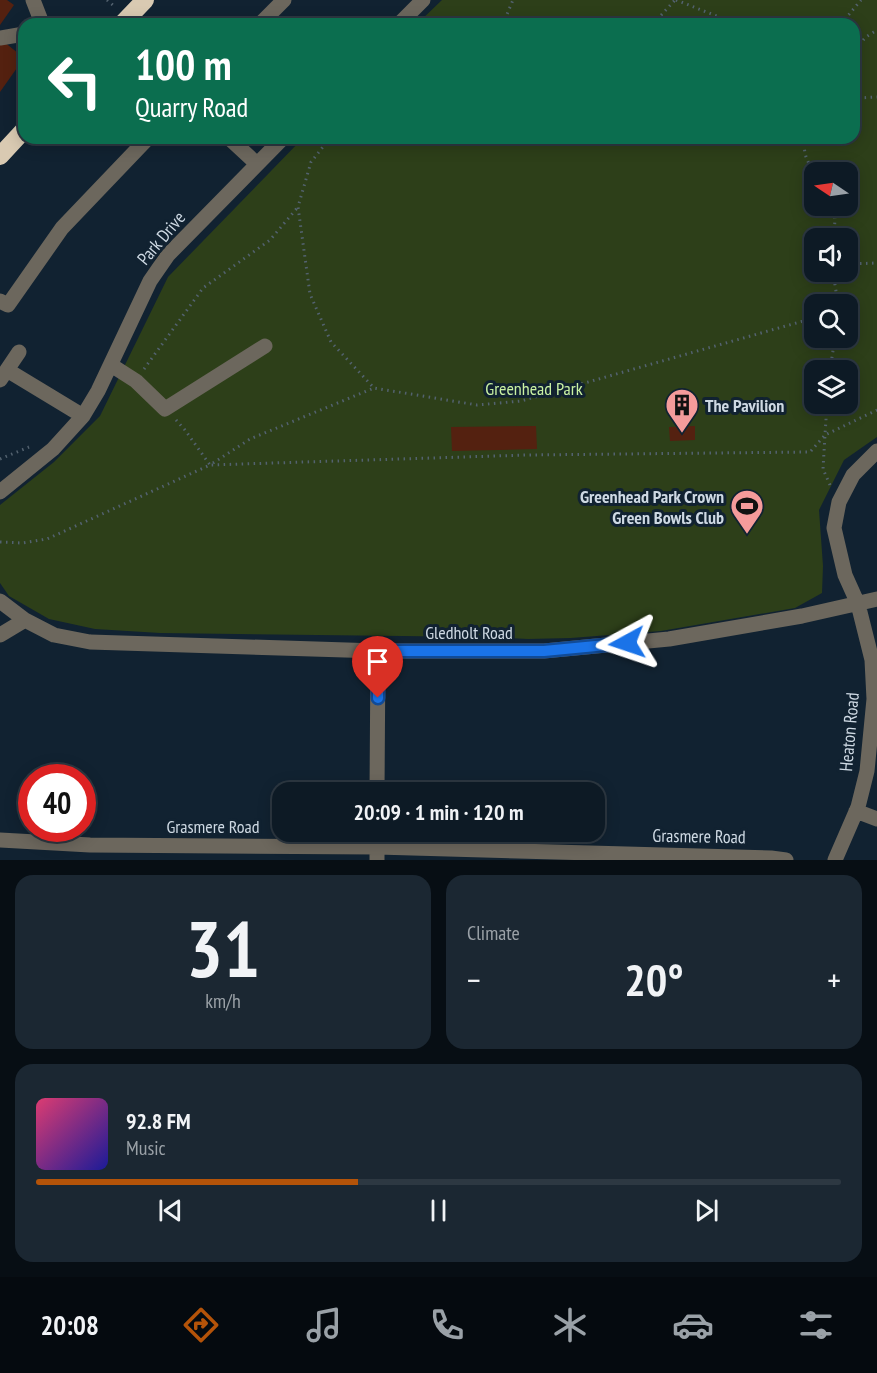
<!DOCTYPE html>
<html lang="en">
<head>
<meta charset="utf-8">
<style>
	:root { --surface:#0d1a25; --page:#1b2732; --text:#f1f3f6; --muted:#9aa1a7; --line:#2d3842; --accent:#b45309 }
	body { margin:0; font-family:"PT Sans Narrow",sans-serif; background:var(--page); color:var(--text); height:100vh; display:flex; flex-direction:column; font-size:22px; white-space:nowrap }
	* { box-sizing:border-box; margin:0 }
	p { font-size:20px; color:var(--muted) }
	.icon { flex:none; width:33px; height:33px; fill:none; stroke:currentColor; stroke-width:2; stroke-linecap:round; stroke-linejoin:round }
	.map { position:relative; height:860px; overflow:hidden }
	.details { display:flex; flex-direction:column; gap:15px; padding:15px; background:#070e14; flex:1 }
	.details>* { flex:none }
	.top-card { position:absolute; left:18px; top:18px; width:842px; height:126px; border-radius:18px; box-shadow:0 3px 15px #0003,0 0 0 2px var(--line); background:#0b6e4f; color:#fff; overflow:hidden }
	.needle { width:39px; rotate:283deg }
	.fabs { position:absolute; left:804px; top:162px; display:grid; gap:12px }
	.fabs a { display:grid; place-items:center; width:54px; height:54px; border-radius:12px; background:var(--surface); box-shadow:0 3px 15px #0003,0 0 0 2px var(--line); font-size:30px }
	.speed { position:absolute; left:18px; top:764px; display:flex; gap:12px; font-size:30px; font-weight:700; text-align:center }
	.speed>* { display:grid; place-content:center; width:78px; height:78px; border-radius:50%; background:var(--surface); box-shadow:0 3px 15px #0003,0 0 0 2px var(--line); line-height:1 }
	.speed .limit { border:9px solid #d22; background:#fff; color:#111 }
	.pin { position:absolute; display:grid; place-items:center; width:51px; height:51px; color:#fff; margin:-62px -26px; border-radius:50% 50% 50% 0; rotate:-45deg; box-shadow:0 0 6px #0007 }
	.pin .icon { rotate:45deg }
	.me { position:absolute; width:66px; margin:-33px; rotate:265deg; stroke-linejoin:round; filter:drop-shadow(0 0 4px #0008) }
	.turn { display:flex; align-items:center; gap:21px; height:126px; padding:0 18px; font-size:27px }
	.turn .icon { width:78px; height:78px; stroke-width:2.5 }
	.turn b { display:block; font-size:42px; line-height:51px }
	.big { font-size:45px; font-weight:700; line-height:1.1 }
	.details .widget { flex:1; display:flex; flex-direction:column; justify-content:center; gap:9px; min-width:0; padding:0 21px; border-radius:18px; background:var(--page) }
	.details .dial { align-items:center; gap:0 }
	.dial b { font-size:78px; line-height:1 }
	.song { display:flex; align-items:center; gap:18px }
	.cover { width:72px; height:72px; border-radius:9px; background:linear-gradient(135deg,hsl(340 70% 55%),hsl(240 70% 35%)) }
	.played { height:6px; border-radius:3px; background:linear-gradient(90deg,var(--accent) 40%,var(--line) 40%) }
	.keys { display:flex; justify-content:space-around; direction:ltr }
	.heat { display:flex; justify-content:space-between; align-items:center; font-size:33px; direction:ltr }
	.details .tiles { flex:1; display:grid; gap:15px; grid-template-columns:1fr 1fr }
	.widget:last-child { grid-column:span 2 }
	.trip { position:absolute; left:272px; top:782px; width:333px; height:60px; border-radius:18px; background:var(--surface); box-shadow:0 3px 15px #0003,0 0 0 2px var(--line); font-weight:700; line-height:60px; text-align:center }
	.tabs { display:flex; height:96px; justify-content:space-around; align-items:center; background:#050a0f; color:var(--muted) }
	.tabs .icon { width:42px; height:42px }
	.tabs .current { color:var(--accent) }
	.tabs b { font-size:27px; color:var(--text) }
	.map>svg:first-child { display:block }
	.green { fill:#2d3f19; fill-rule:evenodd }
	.building { fill:#542110 }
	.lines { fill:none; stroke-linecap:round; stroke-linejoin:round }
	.path { stroke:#53626f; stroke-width:3; stroke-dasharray:1.5 4.5; stroke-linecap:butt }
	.minor { stroke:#6c675d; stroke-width:15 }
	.highway { stroke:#d9cab2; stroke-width:18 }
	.route-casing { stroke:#114b97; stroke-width:15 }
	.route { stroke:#1a73e8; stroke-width:10 }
	.labels { text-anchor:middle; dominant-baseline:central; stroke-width:6; stroke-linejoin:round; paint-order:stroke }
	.street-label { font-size:18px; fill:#ced9e3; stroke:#112231 }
	.park-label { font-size:18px; fill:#caf2a3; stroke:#112231 }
	.poi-label { font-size:18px; font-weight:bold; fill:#ced9e3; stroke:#112231; text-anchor:start }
</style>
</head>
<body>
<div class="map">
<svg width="877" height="860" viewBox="0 0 877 860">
	<rect width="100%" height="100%" fill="#112231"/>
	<path class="green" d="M442,0H877V437L844,460L819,510L823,566L822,593L795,608L661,631L571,638L528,639L486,637L160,633L95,629L49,619L9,596L0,583V505L54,462L100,416L168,277L303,138H854V24H417ZM814,172H848V206H814ZM814,238H848V272H814ZM814,304H848V338H814ZM814,370H848V404H814Z"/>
	<path class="building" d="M0,0H7L14,5L0,25Z
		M3,41L24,58L0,92V45Z
		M536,426L537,449L452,451L451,427Z
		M695,426V440L670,441L669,427Z"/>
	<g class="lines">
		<path class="path" d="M107,0L115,7
			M676,0L737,24
			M501,24L505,19L513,0
			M631,24L642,21L649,24
			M653,24L675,0
			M841,24L861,0
			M859,98C854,80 851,53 865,38C868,35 873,33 877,30
			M854,102L859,98L877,97
			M330,138L311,162L298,207L310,294L331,342L374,388L477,405L521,401L814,318
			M802,138L806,157L814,175
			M829,206L835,218L834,238
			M848,264L877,263
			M833,272L838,304
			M144,369L203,288L270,240L298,207
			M830,370L835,338
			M176,420L185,430L210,465L250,439L374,388
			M0,459L29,447
			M830,485L823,469L825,435L877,410
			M0,542L22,543L47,539L210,465L527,455L810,452L825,435L827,404"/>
		<path class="minor" d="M33,0L40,18L37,24
			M260,24L284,0
			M399,24L423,0
			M0,38L24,34
			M229,138L257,164
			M0,301L8,305L62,228L148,138
			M111,365L136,381L165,409L265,346
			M7,370L83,416
			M0,380L19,352
			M0,492L53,449L83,416L98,391L150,281L168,255L283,138
			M0,601L25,620L54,635L90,642L378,651H544L669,639L802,616L877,599
			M0,635L25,620
			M377,792L378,651
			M856,811L877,819
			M377,831V860
			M0,840L90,845L377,847L771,858L786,860
			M835,860L858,807L867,771L874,699L872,660L858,604L845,575L834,528L839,502L853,475L877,451"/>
		<path class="highway" d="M122,24L145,0
			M0,156L24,130"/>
	</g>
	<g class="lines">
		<g class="route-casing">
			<path id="route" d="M378,698V651H544L627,643"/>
		</g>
		<use href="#route" class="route"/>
	</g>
	<defs>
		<g id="building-pin" transform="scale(1.725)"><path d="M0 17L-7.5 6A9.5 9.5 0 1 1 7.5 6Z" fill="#f59b9b" stroke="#112231"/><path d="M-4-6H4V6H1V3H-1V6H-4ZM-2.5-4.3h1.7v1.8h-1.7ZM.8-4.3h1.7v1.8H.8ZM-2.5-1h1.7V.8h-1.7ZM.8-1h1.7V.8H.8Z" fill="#111"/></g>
		<g id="stadium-pin" transform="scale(1.725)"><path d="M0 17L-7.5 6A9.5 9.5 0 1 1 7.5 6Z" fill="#f59b9b" stroke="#112231"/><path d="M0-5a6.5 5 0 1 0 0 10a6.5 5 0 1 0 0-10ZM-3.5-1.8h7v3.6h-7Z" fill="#111"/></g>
	</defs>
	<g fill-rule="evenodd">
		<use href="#building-pin" x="682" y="405"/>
		<use href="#stadium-pin" x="747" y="506"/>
	</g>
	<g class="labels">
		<g class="street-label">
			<text transform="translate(161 238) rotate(-50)">Park Drive</text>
			<text x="469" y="632">Gledholt Road</text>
			<text transform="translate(849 732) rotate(-85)">Heaton Road</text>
			<text x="213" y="826">Grasmere Road</text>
			<text transform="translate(699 836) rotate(1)">Grasmere Road</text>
		</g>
		<g class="park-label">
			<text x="534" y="388">Greenhead Park</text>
		</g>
		<g class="poi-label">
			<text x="705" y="405">The Pavilion</text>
			<text x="724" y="496" text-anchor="end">Greenhead Park Crown<tspan x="724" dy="21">Green Bowls Club</tspan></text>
		</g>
	</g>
</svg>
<div class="fabs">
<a><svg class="needle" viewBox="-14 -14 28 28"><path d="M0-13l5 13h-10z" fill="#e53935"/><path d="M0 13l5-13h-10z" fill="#9aa1a7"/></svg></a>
<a><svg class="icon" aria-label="sound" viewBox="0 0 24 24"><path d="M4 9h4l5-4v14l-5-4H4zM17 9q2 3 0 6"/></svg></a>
<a><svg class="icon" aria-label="search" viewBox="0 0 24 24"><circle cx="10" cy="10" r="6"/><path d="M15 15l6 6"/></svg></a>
<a><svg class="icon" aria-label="layers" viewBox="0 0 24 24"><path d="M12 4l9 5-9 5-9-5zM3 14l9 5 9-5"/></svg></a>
</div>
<div class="speed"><div class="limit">40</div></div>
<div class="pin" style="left:378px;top:698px;background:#d93025"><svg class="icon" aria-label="arrive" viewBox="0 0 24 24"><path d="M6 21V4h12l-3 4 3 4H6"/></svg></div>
<svg class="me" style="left:627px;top:643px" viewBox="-20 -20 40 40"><path d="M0-17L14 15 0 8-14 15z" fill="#1a73e8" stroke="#fff" stroke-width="4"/></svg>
<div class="trip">20:09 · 1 min · 120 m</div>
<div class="top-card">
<div class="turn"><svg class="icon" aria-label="left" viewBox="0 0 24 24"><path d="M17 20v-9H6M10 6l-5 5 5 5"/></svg><div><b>100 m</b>Quarry Road</div></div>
</div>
</div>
<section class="details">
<div class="tiles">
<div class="widget dial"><b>31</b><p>km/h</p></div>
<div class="widget"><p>Climate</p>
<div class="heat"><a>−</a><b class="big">20°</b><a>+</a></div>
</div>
<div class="widget">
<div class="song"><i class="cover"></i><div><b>92.8 FM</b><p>Music</p></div></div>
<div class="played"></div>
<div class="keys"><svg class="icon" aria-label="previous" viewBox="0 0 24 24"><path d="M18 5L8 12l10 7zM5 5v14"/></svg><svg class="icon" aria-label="pause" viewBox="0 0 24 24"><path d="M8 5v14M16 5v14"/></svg><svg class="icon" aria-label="next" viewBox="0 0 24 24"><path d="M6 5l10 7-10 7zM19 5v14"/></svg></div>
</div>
</div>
</section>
<nav class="tabs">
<b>20:08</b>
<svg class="icon current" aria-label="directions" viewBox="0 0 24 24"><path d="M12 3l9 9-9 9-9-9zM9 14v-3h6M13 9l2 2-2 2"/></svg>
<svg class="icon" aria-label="music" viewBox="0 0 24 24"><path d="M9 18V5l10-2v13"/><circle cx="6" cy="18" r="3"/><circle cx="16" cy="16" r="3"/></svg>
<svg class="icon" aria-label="phone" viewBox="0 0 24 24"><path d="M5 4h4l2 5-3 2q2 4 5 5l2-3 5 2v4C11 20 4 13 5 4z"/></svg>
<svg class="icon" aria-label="climate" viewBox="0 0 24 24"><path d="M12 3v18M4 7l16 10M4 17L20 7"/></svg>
<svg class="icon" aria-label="car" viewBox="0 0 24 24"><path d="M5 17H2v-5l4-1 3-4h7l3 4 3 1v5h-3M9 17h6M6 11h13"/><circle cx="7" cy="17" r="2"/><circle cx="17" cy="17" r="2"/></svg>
<svg class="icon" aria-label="filters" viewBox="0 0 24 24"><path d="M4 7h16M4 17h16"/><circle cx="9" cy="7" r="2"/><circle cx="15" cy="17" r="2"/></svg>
</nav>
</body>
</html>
